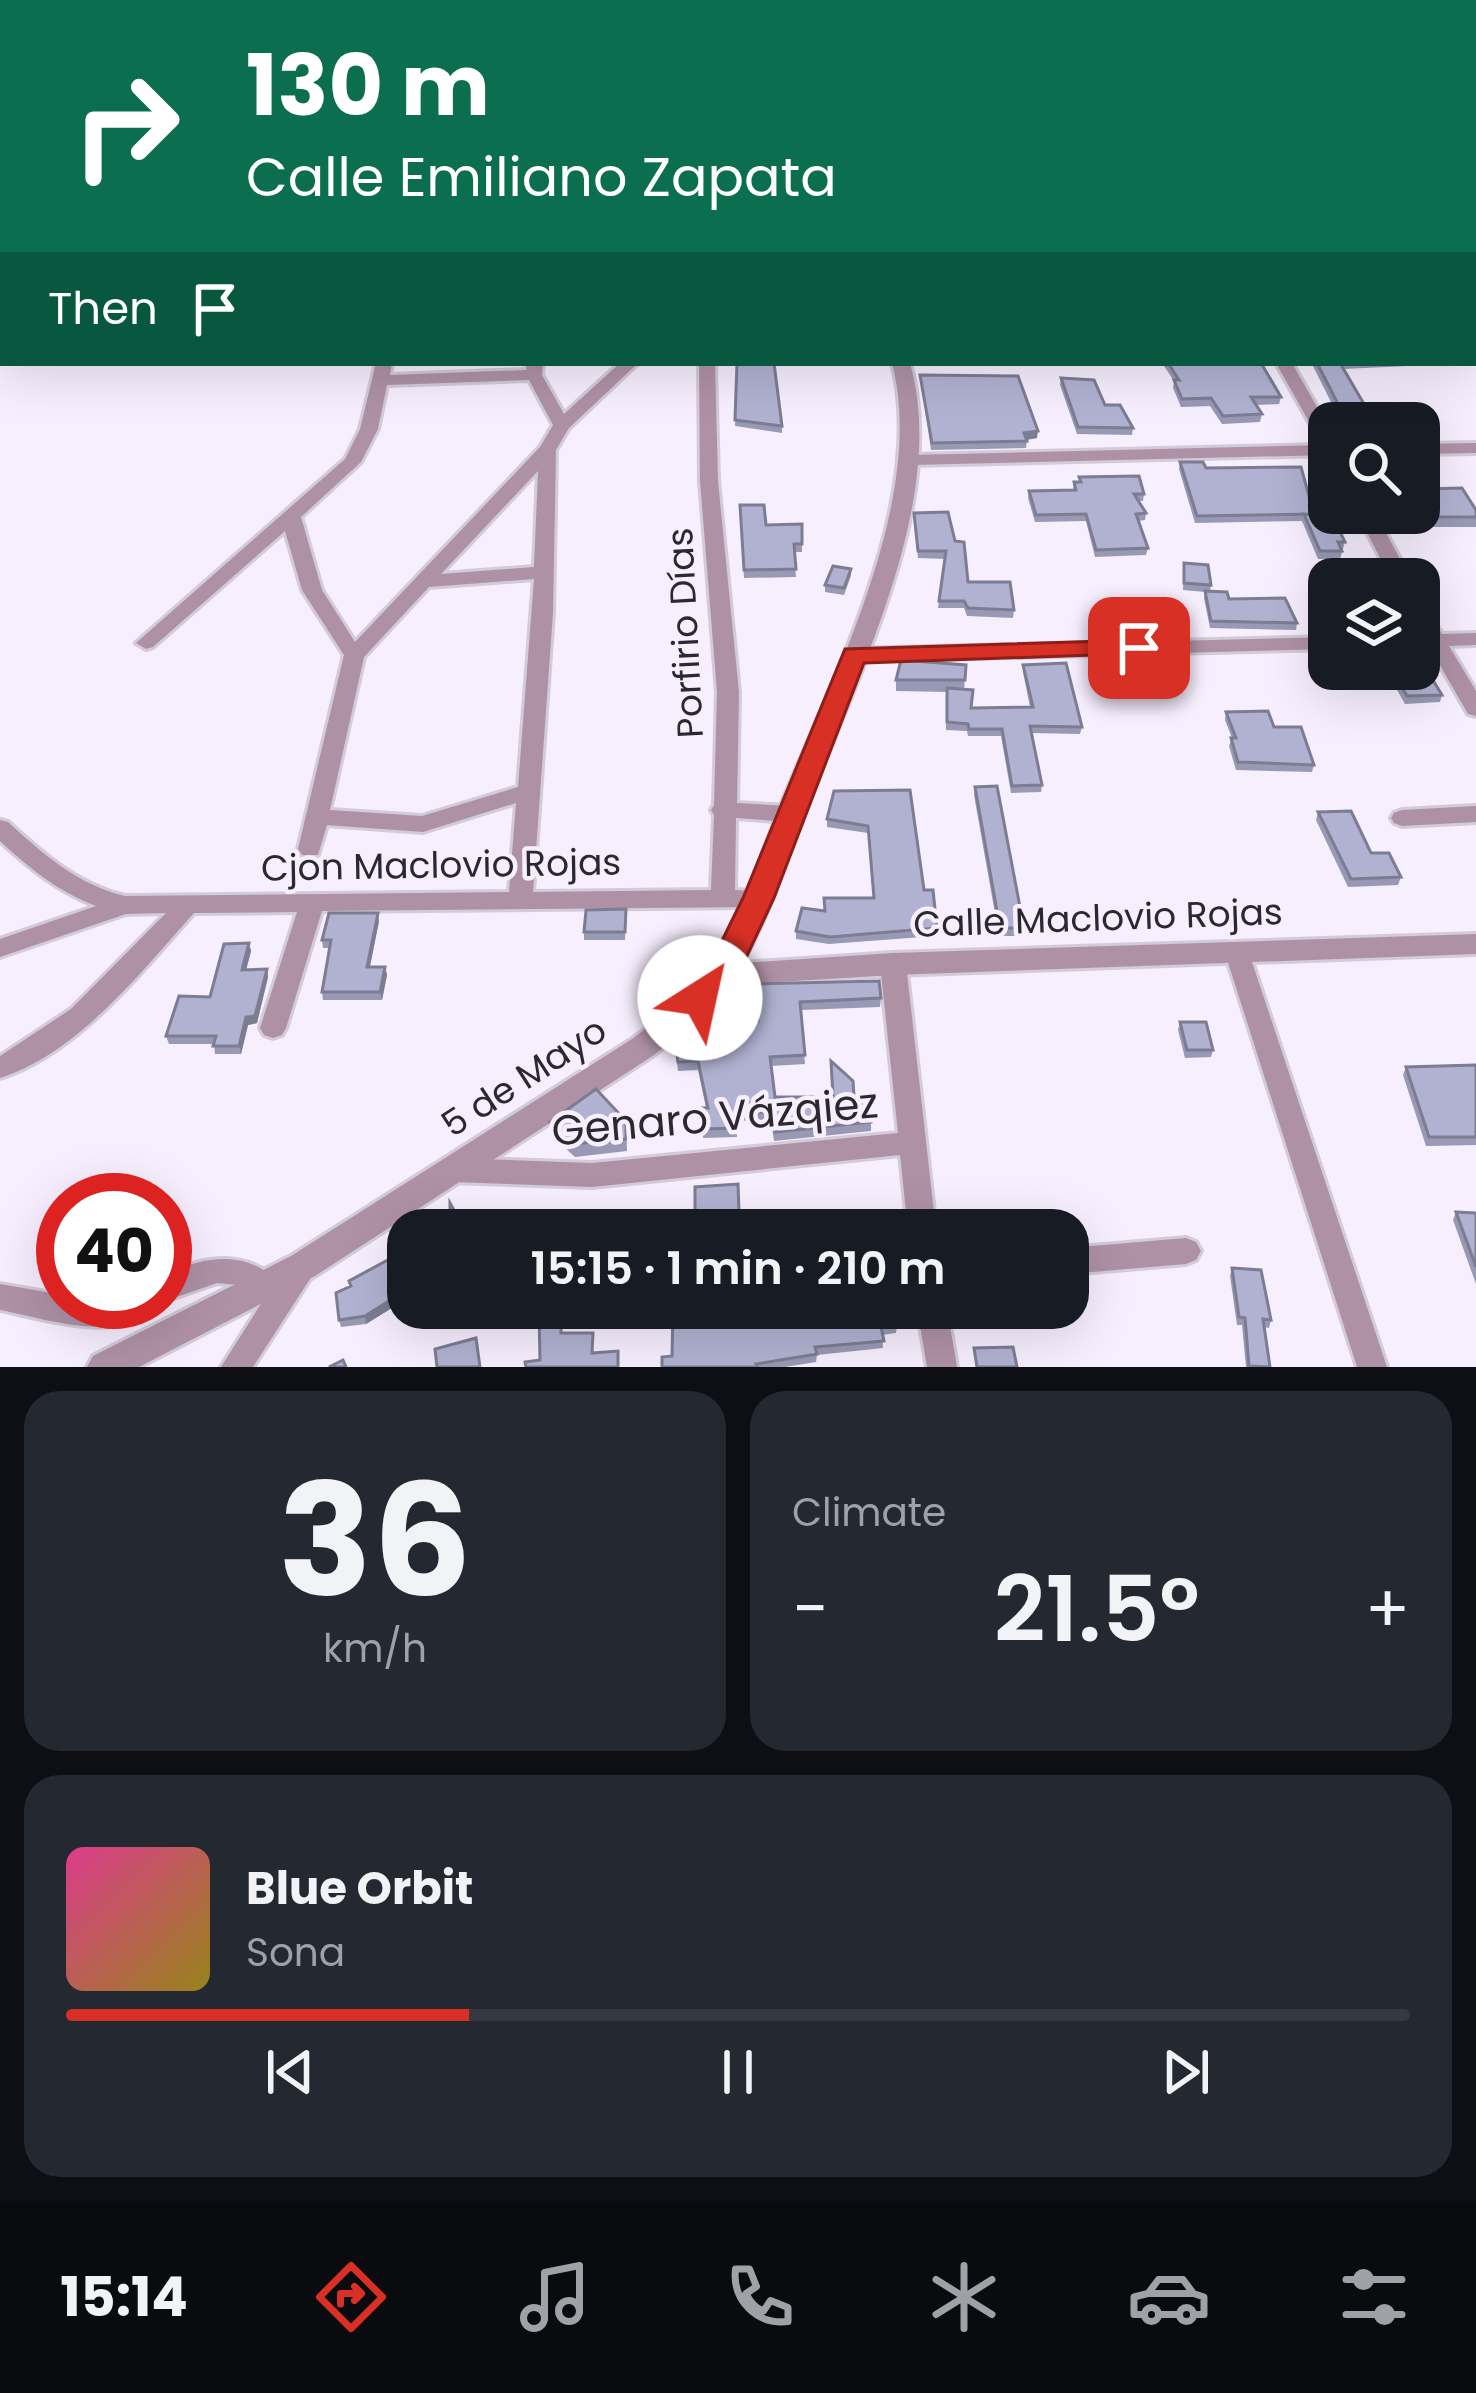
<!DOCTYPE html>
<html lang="en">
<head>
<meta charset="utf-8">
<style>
	:root { --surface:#171b24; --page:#242831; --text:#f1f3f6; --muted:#9ea1a6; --line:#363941; --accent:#d93025 }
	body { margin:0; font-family:Poppins,sans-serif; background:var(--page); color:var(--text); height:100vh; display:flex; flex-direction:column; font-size:45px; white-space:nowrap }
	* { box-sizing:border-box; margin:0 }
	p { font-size:39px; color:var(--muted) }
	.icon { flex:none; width:66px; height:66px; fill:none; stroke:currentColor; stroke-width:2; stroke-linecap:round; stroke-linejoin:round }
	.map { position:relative; height:1367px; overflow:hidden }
	.panel { display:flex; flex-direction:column; gap:24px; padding:24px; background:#0d0f14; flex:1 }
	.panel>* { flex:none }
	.banner { position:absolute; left:0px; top:0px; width:1476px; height:366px; box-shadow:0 12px 48px #0002; background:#0b6e4f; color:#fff; overflow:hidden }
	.buttons { position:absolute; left:1308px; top:402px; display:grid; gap:24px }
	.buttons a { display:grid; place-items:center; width:132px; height:132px; border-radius:24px; background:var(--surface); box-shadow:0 12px 48px #0002; font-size:60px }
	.speed { position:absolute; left:36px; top:1173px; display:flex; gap:24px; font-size:60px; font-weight:700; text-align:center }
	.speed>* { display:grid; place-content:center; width:156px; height:156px; border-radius:50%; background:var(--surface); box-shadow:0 12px 48px #0002; line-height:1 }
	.speed .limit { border:18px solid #d22; background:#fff; color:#111 }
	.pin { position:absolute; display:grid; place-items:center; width:102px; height:102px; color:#fff; margin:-51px; border-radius:24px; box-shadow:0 6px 18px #0006 }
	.me { position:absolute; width:132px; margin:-66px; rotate:35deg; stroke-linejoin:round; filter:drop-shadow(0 0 9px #0008) }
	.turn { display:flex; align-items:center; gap:42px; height:252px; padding:0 48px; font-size:54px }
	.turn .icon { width:156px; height:156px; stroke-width:2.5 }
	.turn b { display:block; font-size:84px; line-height:102px }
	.then { display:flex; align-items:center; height:114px; padding:0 48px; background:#0003; gap:24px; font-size:45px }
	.big { font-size:90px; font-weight:600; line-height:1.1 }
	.panel .widget { flex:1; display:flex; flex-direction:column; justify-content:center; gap:18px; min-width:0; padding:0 42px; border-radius:36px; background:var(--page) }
	.panel .dial { align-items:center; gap:0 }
	.dial b { font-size:156px; line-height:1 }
	.song { display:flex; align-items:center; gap:36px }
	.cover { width:144px; height:144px; border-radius:18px; background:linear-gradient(135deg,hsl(330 70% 55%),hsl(50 70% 35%)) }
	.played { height:12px; border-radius:6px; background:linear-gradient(90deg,var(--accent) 30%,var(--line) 30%) }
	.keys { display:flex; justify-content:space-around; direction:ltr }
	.heat { display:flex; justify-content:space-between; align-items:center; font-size:66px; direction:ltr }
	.panel .tiles { flex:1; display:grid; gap:24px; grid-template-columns:1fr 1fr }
	.widget:last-child { grid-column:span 2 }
	.trip { position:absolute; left:387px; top:1209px; width:702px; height:120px; border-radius:36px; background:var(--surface); box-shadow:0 12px 48px #0002; font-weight:600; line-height:120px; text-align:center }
	.menu { display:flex; height:192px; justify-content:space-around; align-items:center; background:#090b0e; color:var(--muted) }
	.menu .icon { width:84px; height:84px }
	.menu .current { color:var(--accent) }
	.menu b { font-size:54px; color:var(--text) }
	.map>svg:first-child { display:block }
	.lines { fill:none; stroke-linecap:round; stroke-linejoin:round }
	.minor-casing { stroke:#d2cbd9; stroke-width:6 }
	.tertiary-casing { stroke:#d2cbd9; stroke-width:6 }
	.minor { fill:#af91a6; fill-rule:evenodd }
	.tertiary { fill:#af91a6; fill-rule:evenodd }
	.wall { fill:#9899b4 }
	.shaded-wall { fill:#7c7d92 }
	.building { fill:#b1b2d1; stroke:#7c7d92; stroke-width:3 }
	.route { fill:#d93025; stroke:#8d1f18; stroke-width:3 }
	.labels { text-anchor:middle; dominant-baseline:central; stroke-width:9; stroke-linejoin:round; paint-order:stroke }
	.street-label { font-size:36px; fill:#2c292e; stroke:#f7eefe }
	.near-street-label { font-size:42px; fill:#2c292e; stroke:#f7eefe }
</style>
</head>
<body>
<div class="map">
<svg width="1476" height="1367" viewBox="0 0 1476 1367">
	<rect width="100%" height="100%" fill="#f7eefe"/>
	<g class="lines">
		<g class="minor-casing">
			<path id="minor" d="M189,0H202L197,3Z
				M276,0H288L287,3H275Z
				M608,0H620L619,3H607Z
				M981,0H993L979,3Z
				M1162,0H1174L1176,3H1164Z
				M1271,0H1283L1285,3H1273Z
				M1377,0H1389L1392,3H1380Z
				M1473,5H1476V11H1473Z
				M0,23H3V29H0Z
				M0,58H3V66H0Z
				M0,100H3V108H0Z
				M0,153H3V161H0Z
				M0,214H3V222H0Z
				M0,270H3V280H0Z
				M1473,287H1476V297H1473Z
				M376,363H392L390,375L526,370L527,363H543L542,375L564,414L620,363H638L569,428L556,450L553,613L533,892L711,890L714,815L711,810L714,805L717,692L700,481L699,363H715L718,481L739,692L737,803L791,806L799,809L802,814L799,819L791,822L736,818L735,890L767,892L770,898L767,904L758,907L322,911L286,1028L282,1035L273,1038L264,1035L260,1028L297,912L194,913C142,971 77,1054 0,1078V1056L71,1009L166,913L126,914L0,957V939L96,906C59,892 29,868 0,841V820L8,822C43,854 78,885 125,896L509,892L516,803L423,832L327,825L318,855H302L298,849L344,655L302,590L285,531L153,647L146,649L136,643L345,459L360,429ZM529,380L553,425L540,447L355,642L322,590L301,517L361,462L378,429L387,385ZM538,471L534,567L441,574ZM534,579L518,787L422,816L330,810L364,657L429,587Z
				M1276,363H1292L1329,428V455L910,465L901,460L910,455L1322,445Z
				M1476,443V453L1419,454V444Z
				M1357,513H1375L1411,579H1391Z
				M1419,606L1426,608L1442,634L1476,633V645L1449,646L1476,691V716L1468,714L1429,646L1419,645L1422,634Z
				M1329,637V649L854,661L844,655L854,649Z
				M1476,806V822L1402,826L1394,823L1391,818L1394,813L1402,810Z
				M1237,944L1246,947L1249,953L1387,1367H1357L1225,953L1228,947Z
				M893,955L902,957L906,964L936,1230H908L900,1155L592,1187L452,1182L442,1178L438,1170L442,1162L452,1158L592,1163L898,1133L880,964L884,957Z
				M1186,1238L1196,1242L1201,1251L1196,1260L1186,1264L1068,1274V1248Z
				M302,1255L312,1259L317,1268L253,1367H221L264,1299L238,1285L217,1283L165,1301V1274C204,1257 243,1249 277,1280L292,1259Z
				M0,1284L63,1295V1302H152C130,1348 39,1317 0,1310Z
				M917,1308H947L957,1367H927Z"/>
		</g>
		<g class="tertiary-casing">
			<path id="tertiary" d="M807,0H819L820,3H808Z
				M892,363H910C949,498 857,676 808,802C787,856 771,912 742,963L893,953L1476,934V954L893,975L729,985L707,1011L654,1055L315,1276L139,1367H87L93,1356L291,1256L632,1039C661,1017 693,996 712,965C745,914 761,853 784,798C835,674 927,497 892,363Z"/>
		</g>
		<use href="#minor" class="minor"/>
		<use href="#tertiary" class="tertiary"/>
	</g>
	<path class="wall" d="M1050,0H1126V2L1051,3Z
		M1190,0H1227L1225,3H1192Z
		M737,363L782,426V433L735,426Z
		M1162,363H1261L1281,397L1279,404L1256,405L1262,414L1260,422L1222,424L1210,406L1181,407L1173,388L1174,381Z
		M1314,363H1430L1429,365L1343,369L1364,404L1362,412H1336L1313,366Z
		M920,375L1037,438L1027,440L1026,448L931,450Z
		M1061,378L1133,428L1132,435L1077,434L1060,385Z
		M1180,462L1206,468L1314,515L1345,542L1340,559H1318L1302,521L1195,523L1179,469Z
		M1079,477L1144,494L1143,501H1139L1146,513L1145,520L1138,521L1148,548L1146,555L1095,557L1086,521L1035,522L1028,498L1029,491L1073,490L1074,482H1079Z
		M1424,489L1476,510V527H1405L1397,513H1419Z
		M740,505L766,525L802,524V552H794L796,577L744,578Z
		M914,513L955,541L968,582L1014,610L1013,618L967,616L964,608H938L945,559L918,558Z
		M1184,563L1211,585L1210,591L1297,623L1296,630L1210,628L1204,598L1205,592L1183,590Z
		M851,569V576L844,595L825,592V585Z
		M966,665L964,690L971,708L1030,707L1023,672V665L1082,727L1080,734L1031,733L1042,785L1041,792L1011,793L1001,736H968L967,731L946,730V692L896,691V680Z
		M1394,673L1442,695L1440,702L1405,704L1392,681Z
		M1226,712L1274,727L1314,765L1312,772L1236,770L1229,746L1232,738L1225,720Z
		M975,787L1024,928L1023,936H999L974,795Z
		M910,790L924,890L937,928L936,936L829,944L796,939V931L824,911L873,898L868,833L827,827V819Z
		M1318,812L1401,877L1398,885L1348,887L1316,820Z
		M626,909L625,940H584V932Z
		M379,921L370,967H385L387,975L382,1000H323L322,992L329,948H323L322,940Z
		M249,943L251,951L246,970L267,969L268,977L257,1023L248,1025L241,1054H215L214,1044H169L166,1036L210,997Z
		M756,984L881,998L880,1007L801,1010L805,1064L771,1066L775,1097H832L831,1061L871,1122V1131L774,1141L771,1120L736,1121L737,1137L703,1138L702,1108H706L698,1070L678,1071L674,1035L757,1019Z
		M1180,1022L1213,1050L1211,1057L1185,1058L1178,1030Z
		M1476,1065V1145L1426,1146L1403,1075L1406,1067Z
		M626,1121L627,1151L575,1157L551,1135L550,1122Z
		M695,1187L739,1212L734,1226L695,1228Z
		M1456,1212L1476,1213V1284L1453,1220Z
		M408,1249V1298L366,1324L341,1327L339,1320L351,1286Z
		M1232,1268L1271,1320L1269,1328L1264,1327L1270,1367H1246L1242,1325H1237L1230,1276Z
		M640,1308H796L798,1321L840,1315V1308L897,1325L896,1333L882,1335L883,1348L817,1355L816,1362L785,1367H662L672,1356L673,1318L641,1320Z"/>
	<path class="shaded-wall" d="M1038,431L1037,438L1024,440V433Z
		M378,913L379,921L368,975L367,967Z
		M249,943L251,951L244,978L242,970Z
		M385,967L387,975L382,1000L380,992Z
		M267,969L268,977L257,1023L248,1025L241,1054L239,1046L246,1017Z
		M408,1289V1298L366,1324L365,1316Z"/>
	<path class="building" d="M737,363H774L782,426L735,420Z
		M1168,363H1261L1281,397H1251L1262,414L1223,416L1211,398L1182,399L1174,380H1179Z
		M1317,363H1340L1364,404H1338Z
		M920,375L1018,376L1038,431L1024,433L1027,441L932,443Z
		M1061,378L1094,380L1105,405H1120L1133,428L1078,427Z
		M1180,462H1203L1206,468L1301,467L1314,514L1197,516Z
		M1139,476L1144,494H1134L1146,513L1136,514L1148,548L1096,550L1086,514L1036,515L1029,491L1076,490L1074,482H1081L1079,477Z
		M1462,488L1476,510V517H1408L1405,513H1419V498H1430L1424,489Z
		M740,505H764L766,525L802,524V544H794L796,569L744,570Z
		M948,512L955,541L964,542L968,582H1010L1014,610L968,608L964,601H939L946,551H918L914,513Z
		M1304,514L1333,517L1345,542H1338L1342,551H1320Z
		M1184,563L1208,565L1211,585L1184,583Z
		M833,566L851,569L844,588L825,585Z
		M1205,591L1227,592L1229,599L1285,598L1297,623L1211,621Z
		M901,660L966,665L965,680H896Z
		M1066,663L1082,727L1030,726L1042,785L1012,786L1002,729H969L968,724L947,722V688L973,690L971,708L1033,707L1023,665Z
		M1428,672L1442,695L1407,696L1394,673Z
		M1268,711L1274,727H1301L1314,765L1238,762L1231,738H1236L1226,712Z
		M997,786L1024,928H1000L975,787Z
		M910,790L924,890H933L937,928L830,937L796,931L802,908L825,911L824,898H874L868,826L827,819L834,791Z
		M1351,811L1371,853H1389L1401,877L1351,879L1318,812Z
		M626,909L625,932H584L586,910Z
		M329,913H378L367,967H385L380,992H322L331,940H322Z
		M249,943L242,970L267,969L255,1016L246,1017L239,1046H213L216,1036H166L179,996L210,997L224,944Z
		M879,981L881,998L800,1002L805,1055L770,1057L775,1097H833L831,1061L853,1081L854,1096H868L871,1122L775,1132L771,1112L736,1113L737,1128L703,1129L702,1108H708L698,1061L678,1062L674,1035L722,997L758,1020L756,984Z
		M1180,1022H1206L1213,1050H1187Z
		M1476,1065V1137H1429L1406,1067Z
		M596,1089L626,1121V1139L574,1144L550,1122Z
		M738,1184L739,1212L810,1211L811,1230H735L734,1218L695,1221V1187Z
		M450,1203L459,1219L498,1212L500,1230H450Z
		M1456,1212L1476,1213V1267Z
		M683,1218V1230H541Z
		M408,1249V1289L365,1316L339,1320L336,1293L351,1286L349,1281Z
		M1232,1268L1261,1270L1271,1320L1263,1319L1270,1367L1249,1366L1245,1318L1239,1317Z
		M640,1308H796L798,1321L842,1314L841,1308H894L897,1325L881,1327L884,1341L815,1347L817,1354L756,1364L758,1367H662V1357L672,1356L673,1310L641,1312Z
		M539,1312H561V1333H593L592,1353L618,1351V1367H526L525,1362L540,1360Z
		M476,1338L480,1367H437L435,1349Z
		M1013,1347L1017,1367H977L974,1348Z
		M343,1360L346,1367H329Z"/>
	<path class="route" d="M1139,640L1149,642L1152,648L1149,653L864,663L774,898L738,975L712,1006L700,1010L688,1006L683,998L709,967L743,898L845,649Z"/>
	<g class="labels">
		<g class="street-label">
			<text transform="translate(685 633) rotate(-93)">Porfirio Días</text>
			<text transform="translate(441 865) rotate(-1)">Cjon Maclovio Rojas</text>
			<text transform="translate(1098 918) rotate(-2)">Calle Maclovio Rojas</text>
			<text transform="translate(524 1077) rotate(-33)">5 de Mayo</text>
		</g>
		<g class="near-street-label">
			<text transform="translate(715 1117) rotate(-5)">Genaro Vázqiez</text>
		</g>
	</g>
</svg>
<div class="buttons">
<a><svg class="icon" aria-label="search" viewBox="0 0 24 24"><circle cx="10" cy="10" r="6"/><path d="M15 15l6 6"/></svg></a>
<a><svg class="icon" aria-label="layers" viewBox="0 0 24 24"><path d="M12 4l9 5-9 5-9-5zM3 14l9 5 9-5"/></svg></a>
</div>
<div class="speed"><div class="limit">40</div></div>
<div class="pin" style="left:1139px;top:648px;background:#d93025"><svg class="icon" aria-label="arrive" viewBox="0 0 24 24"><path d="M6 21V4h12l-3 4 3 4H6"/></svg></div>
<svg class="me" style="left:700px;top:998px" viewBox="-20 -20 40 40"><circle r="19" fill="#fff"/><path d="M0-13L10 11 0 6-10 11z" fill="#d93025"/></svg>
<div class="trip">15:15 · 1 min · 210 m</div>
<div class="banner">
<div class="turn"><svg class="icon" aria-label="right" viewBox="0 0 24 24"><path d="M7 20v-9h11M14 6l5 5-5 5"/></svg><div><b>130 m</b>Calle Emiliano Zapata</div></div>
<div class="then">Then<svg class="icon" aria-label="arrive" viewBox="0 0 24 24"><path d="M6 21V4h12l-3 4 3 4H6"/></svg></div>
</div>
</div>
<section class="panel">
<div class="tiles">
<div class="widget dial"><b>36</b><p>km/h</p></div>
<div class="widget"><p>Climate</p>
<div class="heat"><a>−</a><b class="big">21.5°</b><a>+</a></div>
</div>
<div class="widget">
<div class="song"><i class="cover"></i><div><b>Blue Orbit</b><p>Sona</p></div></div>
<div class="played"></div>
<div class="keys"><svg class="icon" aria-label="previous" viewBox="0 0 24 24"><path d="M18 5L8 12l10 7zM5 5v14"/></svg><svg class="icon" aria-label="pause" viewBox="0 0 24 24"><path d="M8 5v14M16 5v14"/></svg><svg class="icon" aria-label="next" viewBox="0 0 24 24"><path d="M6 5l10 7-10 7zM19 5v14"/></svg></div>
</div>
</div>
</section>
<nav class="menu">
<b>15:14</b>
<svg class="icon current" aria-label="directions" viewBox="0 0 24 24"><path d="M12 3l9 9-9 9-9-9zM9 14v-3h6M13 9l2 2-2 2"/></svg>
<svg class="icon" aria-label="music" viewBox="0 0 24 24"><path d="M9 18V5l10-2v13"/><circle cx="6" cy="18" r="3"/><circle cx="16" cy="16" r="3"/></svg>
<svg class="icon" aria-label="phone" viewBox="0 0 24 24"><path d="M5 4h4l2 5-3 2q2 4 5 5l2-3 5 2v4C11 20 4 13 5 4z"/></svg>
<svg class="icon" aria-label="climate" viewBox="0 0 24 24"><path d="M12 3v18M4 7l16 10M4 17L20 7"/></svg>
<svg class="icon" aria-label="car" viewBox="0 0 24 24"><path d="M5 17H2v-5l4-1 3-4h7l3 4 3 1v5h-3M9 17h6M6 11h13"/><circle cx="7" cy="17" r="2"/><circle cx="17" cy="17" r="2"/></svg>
<svg class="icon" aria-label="filters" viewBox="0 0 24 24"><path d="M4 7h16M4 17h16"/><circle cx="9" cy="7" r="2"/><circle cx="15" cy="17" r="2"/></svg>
</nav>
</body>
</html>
